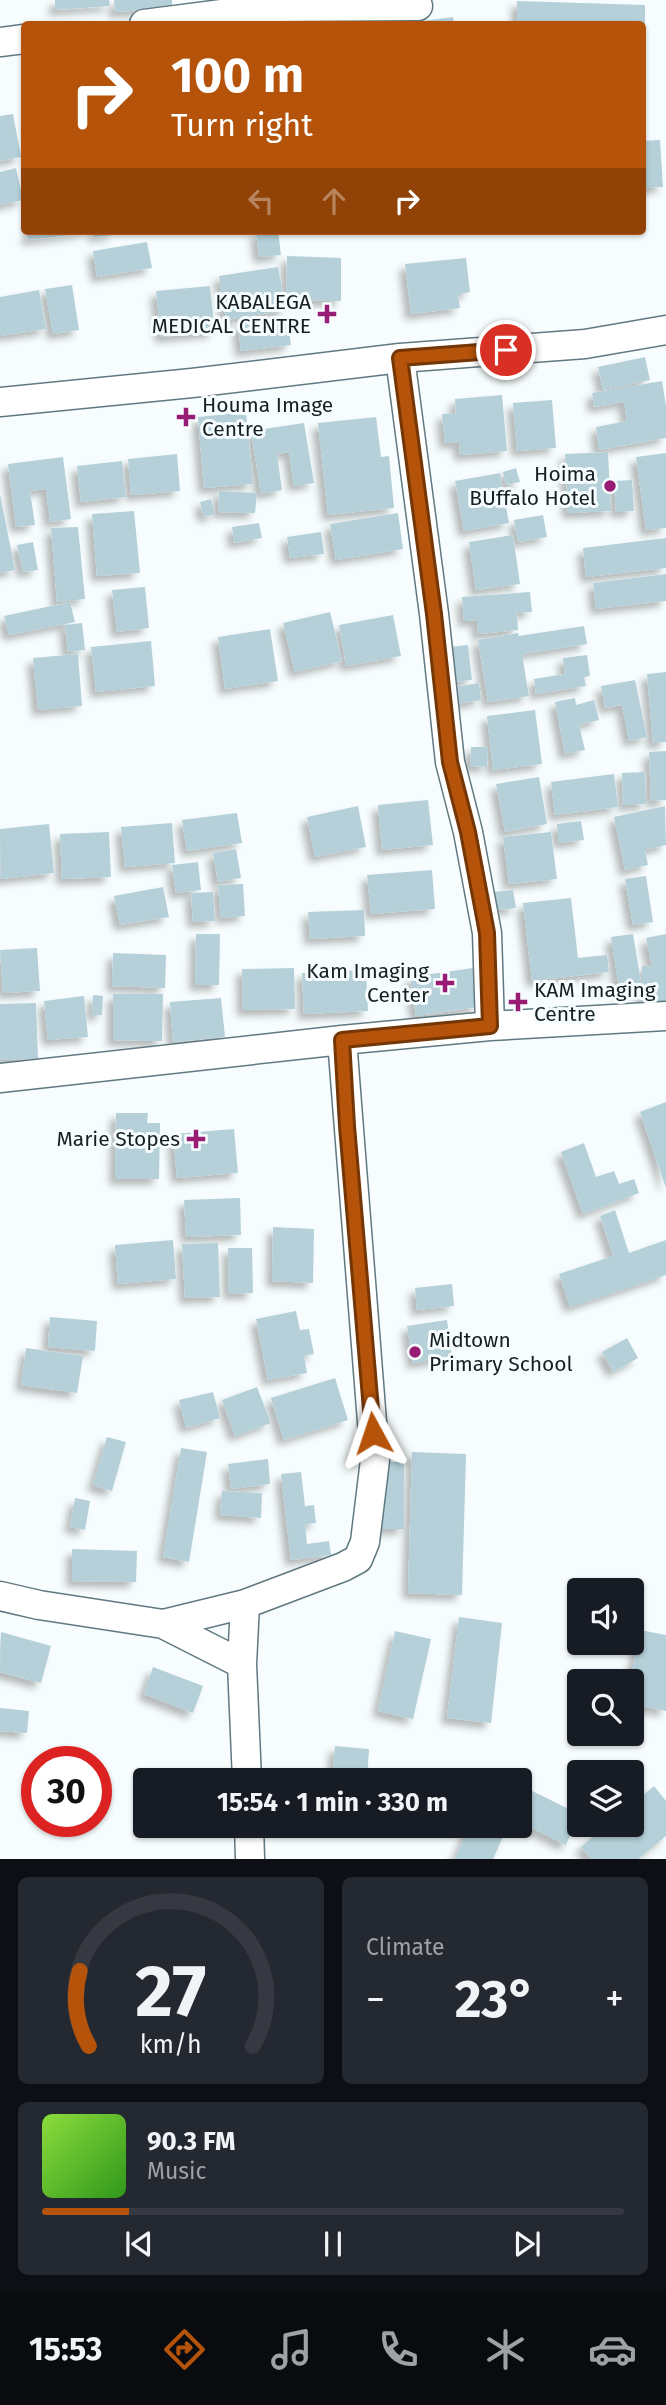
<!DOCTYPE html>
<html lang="en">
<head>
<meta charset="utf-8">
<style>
	:root { --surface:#171b24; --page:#242831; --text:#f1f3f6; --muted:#9ea1a6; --line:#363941; --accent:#b45309 }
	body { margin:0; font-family:"Fira Sans",sans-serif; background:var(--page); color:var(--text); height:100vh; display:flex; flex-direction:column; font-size:26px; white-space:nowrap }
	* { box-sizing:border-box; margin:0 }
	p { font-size:23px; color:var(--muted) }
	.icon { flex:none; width:38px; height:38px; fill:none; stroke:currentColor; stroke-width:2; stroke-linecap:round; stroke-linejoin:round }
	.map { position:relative; height:1859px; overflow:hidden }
	.side { display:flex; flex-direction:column; gap:18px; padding:18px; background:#0d0f14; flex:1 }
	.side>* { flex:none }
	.hud { position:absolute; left:21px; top:21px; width:625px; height:214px; border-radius:7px; box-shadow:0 2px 5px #0004; background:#b45309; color:#fff; overflow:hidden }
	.buttons { position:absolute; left:567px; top:1578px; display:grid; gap:14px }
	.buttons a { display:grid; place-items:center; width:77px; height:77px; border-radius:7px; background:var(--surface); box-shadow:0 2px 5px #0004; font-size:35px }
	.speed { position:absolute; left:21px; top:1746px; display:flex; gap:14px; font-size:35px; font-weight:700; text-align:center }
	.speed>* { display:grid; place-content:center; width:91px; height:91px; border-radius:50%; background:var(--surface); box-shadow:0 2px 5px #0004; line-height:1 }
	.speed .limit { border:10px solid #d22; background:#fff; color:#111 }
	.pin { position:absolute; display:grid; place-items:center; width:60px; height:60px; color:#fff; margin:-30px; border:4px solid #fff; border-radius:50%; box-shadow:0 2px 7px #0007 }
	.me { position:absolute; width:77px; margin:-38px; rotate:355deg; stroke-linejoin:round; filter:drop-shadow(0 0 5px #0008) }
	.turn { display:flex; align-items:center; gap:24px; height:147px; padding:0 35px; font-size:32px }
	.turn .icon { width:91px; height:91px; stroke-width:2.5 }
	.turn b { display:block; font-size:49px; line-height:60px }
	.lanes { display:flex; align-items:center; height:66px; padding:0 35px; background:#0003; justify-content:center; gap:35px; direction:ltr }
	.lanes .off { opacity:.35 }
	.big { font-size:52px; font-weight:700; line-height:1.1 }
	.side .card { flex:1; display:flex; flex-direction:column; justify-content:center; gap:10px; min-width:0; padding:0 24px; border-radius:10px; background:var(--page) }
	.side .dial { align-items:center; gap:0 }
	.dial svg { height:182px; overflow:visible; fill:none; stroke:var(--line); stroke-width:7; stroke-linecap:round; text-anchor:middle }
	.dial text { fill:var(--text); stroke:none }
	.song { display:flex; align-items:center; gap:21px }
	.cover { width:84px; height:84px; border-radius:10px; background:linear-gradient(135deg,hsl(90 70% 55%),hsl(110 70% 35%)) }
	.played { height:7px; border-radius:4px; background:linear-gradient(90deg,var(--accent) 15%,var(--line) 15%) }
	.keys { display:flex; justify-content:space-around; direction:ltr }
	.heat { display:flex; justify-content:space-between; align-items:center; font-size:38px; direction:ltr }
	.side .tiles { flex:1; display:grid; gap:18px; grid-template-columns:1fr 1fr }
	.card:last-child { grid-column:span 2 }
	.trip { position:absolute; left:133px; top:1768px; width:399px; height:70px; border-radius:7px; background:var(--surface); box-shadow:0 2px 5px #0004; font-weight:700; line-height:70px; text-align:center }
	.dock { display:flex; height:112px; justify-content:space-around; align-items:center; background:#090b0e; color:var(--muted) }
	.dock .icon { width:49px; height:49px }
	.dock .current { color:var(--accent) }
	.dock b { font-size:32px; color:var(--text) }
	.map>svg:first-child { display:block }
	.building { fill:#b5d0d9; filter:url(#shadow) }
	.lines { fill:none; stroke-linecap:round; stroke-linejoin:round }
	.minor-casing { stroke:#607981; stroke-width:31 }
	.minor { stroke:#fff; stroke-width:28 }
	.route-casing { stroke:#753606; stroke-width:18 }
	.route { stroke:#b45309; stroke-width:12 }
	.poi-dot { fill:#981c74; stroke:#f7fdfe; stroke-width:2.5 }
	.labels { text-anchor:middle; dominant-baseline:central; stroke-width:6; stroke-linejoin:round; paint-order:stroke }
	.poi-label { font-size:21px; fill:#162023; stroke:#f7fdfe; text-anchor:end }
</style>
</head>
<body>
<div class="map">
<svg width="666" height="1859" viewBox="0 0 666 1859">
	<defs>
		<filter id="shadow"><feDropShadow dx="-6" dy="6" stdDeviation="3.5" flood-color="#0004"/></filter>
	</defs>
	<rect width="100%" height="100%" fill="#f7fdfe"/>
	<path class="building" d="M55,0H109L110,6L55,10Z
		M114,0H172V8L115,12Z
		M517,1L645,5V35H642V24H517Z
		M453,17L454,24H409L408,23Z
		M373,20L374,24H349V23Z
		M13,114L21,157L0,161V116Z
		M660,140L663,187L642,188V141Z
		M16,168L23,200L0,205V172Z
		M27,231H85V233L28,240Z
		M93,231H114V235L94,237Z
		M256,231H278L281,255L259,257Z
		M147,242L152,268L97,277L93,251Z
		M287,256L341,258V301L286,300Z
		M466,258L470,292L458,294L460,308L411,314L405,264Z
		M278,267L286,310L226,320L219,276Z
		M72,285L79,330L53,334L45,289Z
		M210,286L215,332L161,337L156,291Z
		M39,290L46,329L0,336V297Z
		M287,318L291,345L241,351L238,324Z
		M645,357L650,380L603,390L598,367Z
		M662,381L666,406V438L599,450L596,427L627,421L624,402L594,407L592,393Z
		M502,395L507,451L460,455L459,442L445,443L442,414L456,413L455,399Z
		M552,400L556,448L517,451L513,403Z
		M246,412L253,484L204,488L198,417Z
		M376,417L381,457L389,456L394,508L328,515L318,423Z
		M304,423L314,483L294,486L289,452L277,454L282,490L261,494L251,431Z
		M608,452L611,511L568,513L565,454Z
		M666,453V528L646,530L636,457Z
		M177,454L180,491L131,495L128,459Z
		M63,457L71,519L50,522L46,489L30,491L35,525L16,527L8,464Z
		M122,461L126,497L81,502L77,466Z
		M516,468L520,482L506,485L503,472Z
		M500,473L509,523L464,531L455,481Z
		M632,480L634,511L616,512L614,481Z
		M219,491L257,493L255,513L218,512Z
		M0,494L15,570L0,573Z
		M211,499L215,514L204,517L200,502Z
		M134,511L140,573L97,576L92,514Z
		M398,513L403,549L336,560L330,524Z
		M543,515L547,537L518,542L514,520Z
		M259,523L262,538L234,543L232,527Z
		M78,527L85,599L57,602L51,528Z
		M321,532L324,554L290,558L287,537Z
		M513,535L520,584L476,590L469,542Z
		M666,538V568L586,577L583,548Z
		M33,542L38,570L23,572L17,545Z
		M666,574V601L596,609L593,583Z
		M145,587L149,628L117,632L112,590Z
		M530,592L532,612L517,613L518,630L478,634L477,620L464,621L462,597Z
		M70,602L75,622L9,635L4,616Z
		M330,612L342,661L295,672L283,623Z
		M393,615L401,656L346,666L339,625Z
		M82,623L85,650L68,652L65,625Z
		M584,626L587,644L522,654L529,696L488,702L478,640L518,633L519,636Z
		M270,629L278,681L225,689L218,637Z
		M151,641L155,686L96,692L91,647Z
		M468,645L472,680L454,682L449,647Z
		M78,654L82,706L38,710L33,658Z
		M587,655L590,676L584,677L586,686L536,694L534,679L565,674L563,658Z
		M666,672V742L653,743L647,674Z
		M635,680L647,737L629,741L622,705L605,708L601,686Z
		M479,683L481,700L457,704L455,687Z
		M575,698L576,705L594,700L599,720L579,725L585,750L565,754L555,702Z
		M535,710L542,764L493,770L487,716Z
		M471,747H488L487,767L470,766Z
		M666,751V800L651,801L649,752Z
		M645,772L646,804L623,805L622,773Z
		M614,774L618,807L555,815L551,782Z
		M539,777L547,824L505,832L496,784Z
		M428,800L433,845L382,850L378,805Z
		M358,806L366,847L315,857L307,817Z
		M665,806L666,845L645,850L648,865L625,870L614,817Z
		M237,813L242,843L187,851L182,820Z
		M581,821L584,840L559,843L557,824Z
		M172,823L175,863L125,867L121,827Z
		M49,824L54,873L1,879L0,829Z
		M109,832L111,877L62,879L60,834Z
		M551,832L557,879L509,884L503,837Z
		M236,849L241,878L218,882L213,853Z
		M198,862L201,890L176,893L172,865Z
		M432,870L435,909L371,914L367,875Z
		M646,876L653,922L633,925L625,879Z
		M243,884L245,916L221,918L218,885Z
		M163,887L169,917L120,925L114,896Z
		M513,890L516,908L497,910L494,892Z
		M213,892L215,921L193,922L191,893Z
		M571,898L578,958L607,955L609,972L532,981L523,903Z
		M364,910L365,936L310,939L308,912Z
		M196,934H220L219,985H195Z
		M633,934L642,988V966H652L646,938L666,934V1013L641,1012L642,990L620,994L611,937Z
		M37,948L40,991L3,993L0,950Z
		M113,953L166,955L165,988L112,986Z
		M294,968L295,1009L243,1010L242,969Z
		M473,968L478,1007L416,1016L410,977Z
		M366,970L368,1011L304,1014L302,973Z
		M113,994H163L162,1041L113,1040Z
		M93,995L103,996L102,1015H92Z
		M84,996L88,1037L48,1040L44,1001Z
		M221,998L225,1037L173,1042L170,1002Z
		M36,1003L38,1059L0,1060V1004Z
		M666,1102V1188L640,1112Z
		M116,1113H148L147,1123H160L159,1179H115Z
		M234,1129L238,1173L177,1178L173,1134Z
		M584,1143L596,1177L614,1171L619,1184L634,1179L639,1193L583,1214L561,1152Z
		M240,1198L241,1235L186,1237L184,1200Z
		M615,1210L629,1253L666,1240V1275L570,1307L559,1274L613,1256L600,1216Z
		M273,1227L314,1229L313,1283L272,1281Z
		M173,1240L176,1279L118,1284L115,1245Z
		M218,1243L220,1297L185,1298L182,1244Z
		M228,1248H252L253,1293L229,1294Z
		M452,1284L454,1306L417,1310L415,1288Z
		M296,1311L300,1330L309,1329L314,1354L304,1356L307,1373L268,1380L256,1319Z
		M50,1317L97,1321L95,1351L48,1347Z
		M447,1320L452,1357L413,1363L407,1326Z
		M627,1338L638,1358L613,1372L602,1352Z
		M26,1348L83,1356L77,1393L21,1385Z
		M335,1378L348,1420L284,1440L271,1398Z
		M257,1387L271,1423L235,1436L222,1400Z
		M213,1392L220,1418L186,1428L179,1400Z
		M107,1437L126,1442L112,1491L93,1485Z
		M181,1448L207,1452L189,1562L163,1557Z
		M412,1452L466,1454L462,1595L408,1593Z
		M268,1459L270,1484L231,1489L228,1464Z
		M379,1462H404V1529H378Z
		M301,1472L305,1506L314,1505L316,1523L305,1524L307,1544L329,1541L331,1555L291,1560L281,1474Z
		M222,1491L262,1493L261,1518L220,1515Z
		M75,1498L90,1501L85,1530L70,1527Z
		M72,1549L137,1551L136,1582L72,1581Z
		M459,1617L502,1623L491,1723L447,1718Z
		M640,1630L666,1635V1711L632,1704V1682H630Z
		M395,1631L431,1639L413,1719L378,1711Z
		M1,1632L51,1646L41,1683L0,1672Z
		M153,1667L203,1686L193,1713L144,1694Z
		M0,1708L29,1711L27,1733L0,1731Z
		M335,1746L369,1749L367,1780H332Z
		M520,1785L579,1814L566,1845L520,1822Z
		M654,1786L666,1801V1836L638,1859H591L581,1847L607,1825H632V1805Z
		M470,1825H496L506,1830L493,1859H455Z"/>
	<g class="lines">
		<g class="minor-casing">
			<path id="minor" d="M144,24L275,7L418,6
				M0,42L24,39
				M400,358L434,614L450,762L468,832L487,933L490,1026
				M0,402L192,383L400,358L585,344L666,330
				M0,1078L342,1040L490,1026L666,1016
				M0,1596L39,1605L163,1624L242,1664L247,1780
				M163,1624L245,1604L343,1567L358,1559L365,1542L375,1460L342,1040
				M242,1664L245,1604
				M249,1825L250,1859"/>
		</g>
		<use href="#minor" class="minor"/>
	</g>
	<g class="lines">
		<g class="route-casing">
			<path id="route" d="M373,1433L347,1126L342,1040L490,1026L487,933L468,832L450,762L434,614L400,358L506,350"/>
		</g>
		<use href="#route" class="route"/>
	</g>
	<g class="poi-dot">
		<path d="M323.5 303.5h7v7h7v7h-7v7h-7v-7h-7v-7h7z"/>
		<path d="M182.5 406.5h7v7h7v7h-7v7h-7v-7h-7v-7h7z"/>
		<circle cx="610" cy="486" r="7"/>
		<path d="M441.5 972.5h7v7h7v7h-7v7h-7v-7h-7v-7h7z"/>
		<path d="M514.5 991.5h7v7h7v7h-7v7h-7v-7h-7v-7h7z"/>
		<path d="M192.5 1128.5h7v7h7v7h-7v7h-7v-7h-7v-7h7z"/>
		<circle cx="415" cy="1352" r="7"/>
	</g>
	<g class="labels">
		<g class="poi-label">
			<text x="311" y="302">KABALEGA<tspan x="311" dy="24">MEDICAL CENTRE</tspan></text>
			<text x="202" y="405" text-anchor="start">Houma Image<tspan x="202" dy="24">Centre</tspan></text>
			<text x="596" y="474">Hoima<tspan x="596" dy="24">BUffalo Hotel</tspan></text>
			<text x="429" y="971">Kam Imaging<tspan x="429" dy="24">Center</tspan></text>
			<text x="534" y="990" text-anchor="start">KAM Imaging<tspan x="534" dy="24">Centre</tspan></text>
			<text x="180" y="1139">Marie Stopes</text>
			<text x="429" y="1340" text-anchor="start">Midtown<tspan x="429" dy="24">Primary School</tspan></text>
		</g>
	</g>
</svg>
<div class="buttons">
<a><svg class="icon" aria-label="sound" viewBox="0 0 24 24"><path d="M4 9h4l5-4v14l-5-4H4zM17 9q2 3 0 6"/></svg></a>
<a><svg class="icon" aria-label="search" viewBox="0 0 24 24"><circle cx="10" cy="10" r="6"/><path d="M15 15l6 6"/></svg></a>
<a><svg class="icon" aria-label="layers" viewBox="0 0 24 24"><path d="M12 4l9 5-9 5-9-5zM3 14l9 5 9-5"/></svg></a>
</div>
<div class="speed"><div class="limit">30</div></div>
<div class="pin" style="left:506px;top:350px;background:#d93025"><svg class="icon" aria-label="arrive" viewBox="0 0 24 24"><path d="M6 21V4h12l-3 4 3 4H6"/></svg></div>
<svg class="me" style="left:373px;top:1433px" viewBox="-20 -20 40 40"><path d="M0-17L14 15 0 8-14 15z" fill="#b45309" stroke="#fff" stroke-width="4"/></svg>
<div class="trip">15:54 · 1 min · 330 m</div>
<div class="hud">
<div class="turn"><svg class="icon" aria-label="right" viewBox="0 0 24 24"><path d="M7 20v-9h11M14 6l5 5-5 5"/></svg><div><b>100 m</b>Turn right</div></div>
<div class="lanes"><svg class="icon off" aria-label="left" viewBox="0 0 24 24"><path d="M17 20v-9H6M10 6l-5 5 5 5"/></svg><svg class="icon off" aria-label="ahead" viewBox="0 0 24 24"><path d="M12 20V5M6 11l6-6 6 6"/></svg><svg class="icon" aria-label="right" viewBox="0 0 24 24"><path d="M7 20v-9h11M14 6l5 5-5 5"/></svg></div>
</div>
</div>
<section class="side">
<div class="tiles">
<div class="card dial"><svg viewBox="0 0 100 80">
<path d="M14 69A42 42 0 1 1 86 69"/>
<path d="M14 69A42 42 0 0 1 10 36" stroke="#b45309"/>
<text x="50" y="56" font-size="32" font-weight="700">27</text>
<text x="50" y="72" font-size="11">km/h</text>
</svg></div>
<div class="card"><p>Climate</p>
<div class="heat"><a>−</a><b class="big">23°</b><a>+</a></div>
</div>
<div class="card">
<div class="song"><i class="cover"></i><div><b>90.3 FM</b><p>Music</p></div></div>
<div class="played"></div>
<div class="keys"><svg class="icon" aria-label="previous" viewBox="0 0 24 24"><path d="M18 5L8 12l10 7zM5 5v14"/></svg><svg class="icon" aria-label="pause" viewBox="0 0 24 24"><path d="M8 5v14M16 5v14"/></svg><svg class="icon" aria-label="next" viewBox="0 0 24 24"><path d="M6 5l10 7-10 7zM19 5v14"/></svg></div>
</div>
</div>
</section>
<nav class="dock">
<b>15:53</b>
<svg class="icon current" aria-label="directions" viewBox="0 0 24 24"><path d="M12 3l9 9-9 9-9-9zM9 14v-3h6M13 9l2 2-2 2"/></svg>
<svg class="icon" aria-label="music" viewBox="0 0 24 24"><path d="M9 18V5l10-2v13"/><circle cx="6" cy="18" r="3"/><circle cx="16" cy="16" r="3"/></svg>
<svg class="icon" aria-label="phone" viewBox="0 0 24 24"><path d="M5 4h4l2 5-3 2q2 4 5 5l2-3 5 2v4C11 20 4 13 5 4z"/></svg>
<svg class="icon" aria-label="climate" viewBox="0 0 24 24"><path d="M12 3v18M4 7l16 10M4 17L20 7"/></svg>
<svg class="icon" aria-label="car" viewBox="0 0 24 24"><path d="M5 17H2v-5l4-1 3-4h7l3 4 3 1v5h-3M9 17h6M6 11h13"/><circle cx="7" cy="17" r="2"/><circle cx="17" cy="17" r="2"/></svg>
</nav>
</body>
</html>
